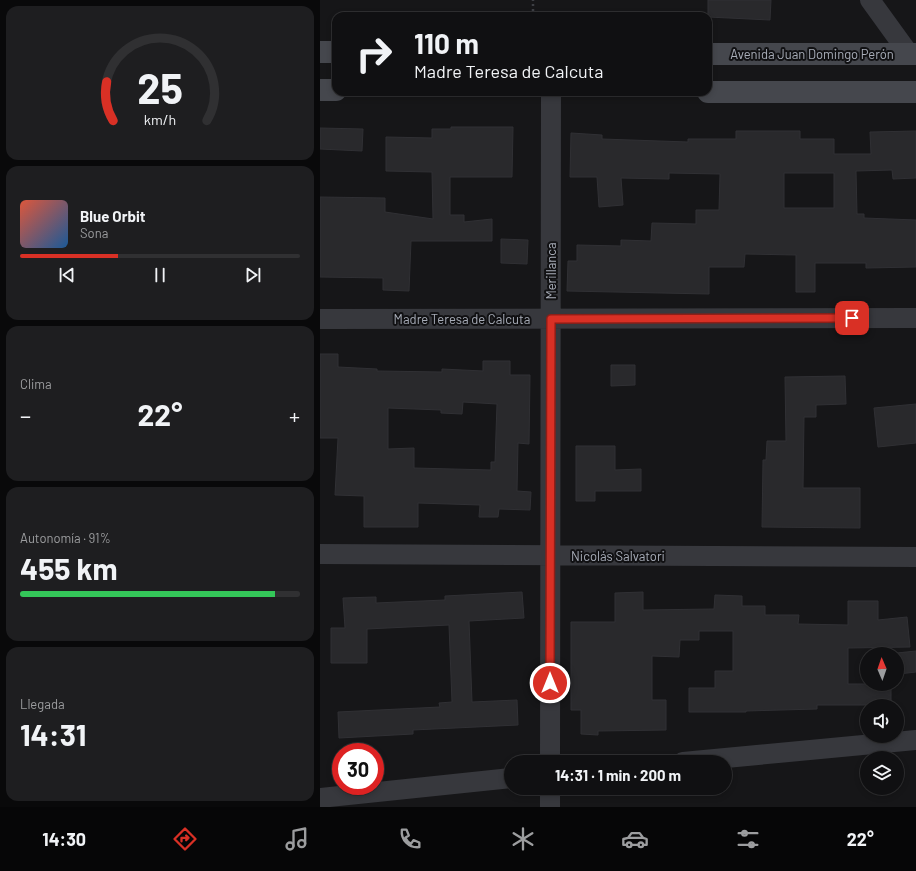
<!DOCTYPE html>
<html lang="es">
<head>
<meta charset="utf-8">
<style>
	:root { --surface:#101012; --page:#1e1e20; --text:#f1f3f6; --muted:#9c9d9f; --line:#303032; --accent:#d93025 }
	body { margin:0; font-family:Barlow,sans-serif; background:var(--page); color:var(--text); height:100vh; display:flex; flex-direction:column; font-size:15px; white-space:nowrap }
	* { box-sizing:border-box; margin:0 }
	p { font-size:13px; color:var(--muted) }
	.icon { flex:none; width:22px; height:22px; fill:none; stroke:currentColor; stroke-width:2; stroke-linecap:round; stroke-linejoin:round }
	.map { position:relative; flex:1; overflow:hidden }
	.drawer { display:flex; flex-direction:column; gap:6px; padding:6px; background:#09090a; width:320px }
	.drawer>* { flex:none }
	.top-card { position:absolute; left:12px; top:12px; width:380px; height:84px; border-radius:12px; box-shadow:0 2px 6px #0003,0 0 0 1px var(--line); background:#101012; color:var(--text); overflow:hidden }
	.needle { width:26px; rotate:358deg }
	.fabs { position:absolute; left:540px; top:647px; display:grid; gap:8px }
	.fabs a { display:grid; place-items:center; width:44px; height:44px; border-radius:50%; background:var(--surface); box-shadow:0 2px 6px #0003,0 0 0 1px var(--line); font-size:20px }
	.speed { position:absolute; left:12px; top:743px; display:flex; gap:8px; font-size:20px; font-weight:700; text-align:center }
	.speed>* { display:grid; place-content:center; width:52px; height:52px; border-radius:50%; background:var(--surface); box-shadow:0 2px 6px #0003,0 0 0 1px var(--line); line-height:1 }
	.speed .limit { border:6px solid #d22; background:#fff; color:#111 }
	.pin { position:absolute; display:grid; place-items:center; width:34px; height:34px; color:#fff; margin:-17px; border-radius:8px; box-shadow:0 2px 6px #0006 }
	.me { position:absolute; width:44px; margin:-22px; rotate:0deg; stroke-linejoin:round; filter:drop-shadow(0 0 3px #0008) }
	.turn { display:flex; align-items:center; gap:14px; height:84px; padding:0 16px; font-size:18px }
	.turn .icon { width:52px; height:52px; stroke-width:2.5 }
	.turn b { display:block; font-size:28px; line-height:34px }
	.big { font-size:30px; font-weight:700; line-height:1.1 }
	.drawer .card { flex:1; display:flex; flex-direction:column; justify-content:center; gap:6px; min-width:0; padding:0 14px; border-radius:12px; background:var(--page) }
	.drawer .dial { align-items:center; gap:0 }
	.dial svg { height:104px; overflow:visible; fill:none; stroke:var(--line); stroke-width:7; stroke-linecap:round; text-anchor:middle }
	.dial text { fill:var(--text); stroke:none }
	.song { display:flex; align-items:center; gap:12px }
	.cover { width:48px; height:48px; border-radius:6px; background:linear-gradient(135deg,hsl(10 70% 55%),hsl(210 70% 35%)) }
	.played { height:4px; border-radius:2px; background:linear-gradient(90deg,var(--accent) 35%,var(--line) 35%) }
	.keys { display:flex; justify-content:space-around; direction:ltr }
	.heat { display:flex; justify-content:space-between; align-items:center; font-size:22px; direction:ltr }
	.charge { height:6px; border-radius:3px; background:linear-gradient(90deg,#34c759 91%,var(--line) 0) }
	.trip { position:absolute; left:184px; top:755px; width:228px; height:40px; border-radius:20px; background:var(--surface); box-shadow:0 2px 6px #0003,0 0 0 1px var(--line); font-weight:700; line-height:40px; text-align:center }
	.menu { display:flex; height:64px; justify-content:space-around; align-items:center; background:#060607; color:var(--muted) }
	.menu .icon { width:28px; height:28px }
	.menu .selected { color:var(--accent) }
	.menu b { font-size:18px; color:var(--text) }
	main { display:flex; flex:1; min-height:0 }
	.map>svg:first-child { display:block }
	.building { fill:#29292c; stroke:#303034; fill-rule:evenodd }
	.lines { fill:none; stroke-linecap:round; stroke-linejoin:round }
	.path { stroke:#3d3f44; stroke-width:2.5; stroke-dasharray:2 3; stroke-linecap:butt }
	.street { stroke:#37383d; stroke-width:20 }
	.secondary { stroke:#45474d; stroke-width:22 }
	.route-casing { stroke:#8d1f18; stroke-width:10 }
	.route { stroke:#d93025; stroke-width:7 }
	.labels { text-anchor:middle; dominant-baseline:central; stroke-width:4; stroke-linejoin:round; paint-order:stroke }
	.street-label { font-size:13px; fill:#a8adb8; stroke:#111113 }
</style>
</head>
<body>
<main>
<section class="drawer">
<div class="card dial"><svg viewBox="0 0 100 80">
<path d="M14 69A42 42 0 1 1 86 69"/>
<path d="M14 69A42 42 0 0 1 9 39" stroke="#d93025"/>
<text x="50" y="56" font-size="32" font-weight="700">25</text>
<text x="50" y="72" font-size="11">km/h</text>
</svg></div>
<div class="card">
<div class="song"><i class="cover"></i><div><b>Blue Orbit</b><p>Sona</p></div></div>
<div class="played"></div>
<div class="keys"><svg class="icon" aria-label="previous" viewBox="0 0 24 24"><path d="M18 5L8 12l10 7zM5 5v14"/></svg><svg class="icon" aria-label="pause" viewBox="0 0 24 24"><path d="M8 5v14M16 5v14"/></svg><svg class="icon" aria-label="next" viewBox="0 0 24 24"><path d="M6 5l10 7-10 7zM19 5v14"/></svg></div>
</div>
<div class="card"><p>Clima</p>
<div class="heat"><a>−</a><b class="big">22°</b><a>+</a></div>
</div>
<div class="card"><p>Autonomía · 91%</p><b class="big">455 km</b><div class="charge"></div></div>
<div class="card"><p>Llegada</p><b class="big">14:31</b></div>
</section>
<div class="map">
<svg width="596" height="807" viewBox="0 0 596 807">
	<rect width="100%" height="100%" fill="#161618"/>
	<path class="building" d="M388,0H451L450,20L388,17Z
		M131,127H193L192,177H130V215H144V222L172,219V241H91L89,291L63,290V278L0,277V197L65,198V212L113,219L112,172L66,171V137L112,138V129H131Z
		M0,128L43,129L42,151L0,149Z
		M416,131H480V139H514V154H551L550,132L596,131V178L573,179L572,170L536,171L537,214H544V218L596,220V267L546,268V263H495V292H476V255L425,254L424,267H389V294L247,291L248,261H257V245L301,246V240L331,241L332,223L376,224V210H399L400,174L349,173V179L301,178L303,205L279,207L277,177H250L251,133L282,135V139L368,142V139H416ZM464,173H514V208H464Z
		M181,239L208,240L207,264L181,263Z
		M0,354H18V367L57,369V371L122,372V369L163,371V361H190V375H210L209,444L198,443L197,491L211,492L210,510L179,509L178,517H159L160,505L98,503V527H44V496L15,495L18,438H0ZM143,402L177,404L175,462H171V470L94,468V448L68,449V408L121,410V413L142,414Z
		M291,365H315V385L291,386Z
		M525,376L526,404L496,405V417H484L483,488H540V528L442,527L443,460H446L447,441H466L465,377Z
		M596,404V443L558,447L554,408Z
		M256,446H295V470L321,469V491H275V501H256Z
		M202,592L204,618L149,621L152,702L197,700L198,725L93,730V734L19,738L18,712L120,707L119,703L132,702L129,625L47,629V663H11V628H25L23,598L56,597V603L125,600V596Z
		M323,592V610L394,609L395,595L422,596V606H445V615H479L478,624L528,625V601H558V620L587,617L590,647L528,648V684H571V705H497V709L426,711V712H369V688H395V671H413V631H379V640H360L359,657L332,656V700H346V730L278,731V735L261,734V710H251V622H295V593Z
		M596,651V672L579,674L577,653Z"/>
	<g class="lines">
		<path class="path" d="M213,16V0"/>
		<path class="street" d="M550,0L589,54
			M0,319L596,318
			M0,554L596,557
			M230,762L231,92
			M363,762L596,740
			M0,798L191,778
			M230,807V788"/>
		<path class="secondary" d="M0,52H16
			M388,54H596
			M0,90H16
			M388,92H596"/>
	</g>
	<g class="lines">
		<g class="route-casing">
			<path id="route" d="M230,683L231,319L532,318"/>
		</g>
		<use href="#route" class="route"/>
	</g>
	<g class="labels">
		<g class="street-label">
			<text x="492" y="54">Avenida Juan Domingo Perón</text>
			<text transform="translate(231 271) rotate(-90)">Merillanca</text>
			<text x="142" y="319">Madre Teresa de Calcuta</text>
			<text x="298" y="556">Nicolás Salvatori</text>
		</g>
	</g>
</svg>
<div class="fabs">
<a><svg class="needle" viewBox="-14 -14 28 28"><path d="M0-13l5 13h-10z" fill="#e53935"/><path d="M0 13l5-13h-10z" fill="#9c9d9f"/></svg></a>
<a><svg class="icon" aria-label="sound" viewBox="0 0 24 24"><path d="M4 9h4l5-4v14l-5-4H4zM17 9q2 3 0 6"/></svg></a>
<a><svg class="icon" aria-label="layers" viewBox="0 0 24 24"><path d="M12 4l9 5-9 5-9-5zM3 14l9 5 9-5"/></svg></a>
</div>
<div class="speed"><div class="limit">30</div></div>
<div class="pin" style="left:532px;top:318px;background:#d93025"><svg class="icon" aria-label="arrive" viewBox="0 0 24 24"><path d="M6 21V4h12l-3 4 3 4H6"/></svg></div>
<svg class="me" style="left:230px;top:683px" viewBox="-20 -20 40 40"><circle r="17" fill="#d93025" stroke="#fff" stroke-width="3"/><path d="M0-11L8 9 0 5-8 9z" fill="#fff"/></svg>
<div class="trip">14:31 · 1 min · 200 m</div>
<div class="top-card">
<div class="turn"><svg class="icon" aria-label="right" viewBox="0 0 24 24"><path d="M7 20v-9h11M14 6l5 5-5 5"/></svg><div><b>110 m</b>Madre Teresa de Calcuta</div></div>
</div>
</div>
</main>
<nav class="menu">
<b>14:30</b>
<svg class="icon selected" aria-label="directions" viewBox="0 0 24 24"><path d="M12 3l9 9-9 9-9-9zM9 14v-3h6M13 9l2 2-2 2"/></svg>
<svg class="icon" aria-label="music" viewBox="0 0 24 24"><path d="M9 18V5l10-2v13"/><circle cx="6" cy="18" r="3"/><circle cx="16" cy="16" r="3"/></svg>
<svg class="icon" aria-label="phone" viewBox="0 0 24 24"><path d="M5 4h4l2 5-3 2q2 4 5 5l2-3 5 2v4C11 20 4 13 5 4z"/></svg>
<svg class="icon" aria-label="climate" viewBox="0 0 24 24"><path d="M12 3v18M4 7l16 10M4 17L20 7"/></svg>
<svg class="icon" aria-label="car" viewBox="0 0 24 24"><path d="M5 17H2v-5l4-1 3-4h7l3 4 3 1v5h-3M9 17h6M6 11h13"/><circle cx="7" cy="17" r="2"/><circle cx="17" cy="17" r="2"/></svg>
<svg class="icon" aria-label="filters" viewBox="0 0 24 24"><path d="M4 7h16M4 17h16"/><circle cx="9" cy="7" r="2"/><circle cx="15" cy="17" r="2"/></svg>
<b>22°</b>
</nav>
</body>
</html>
